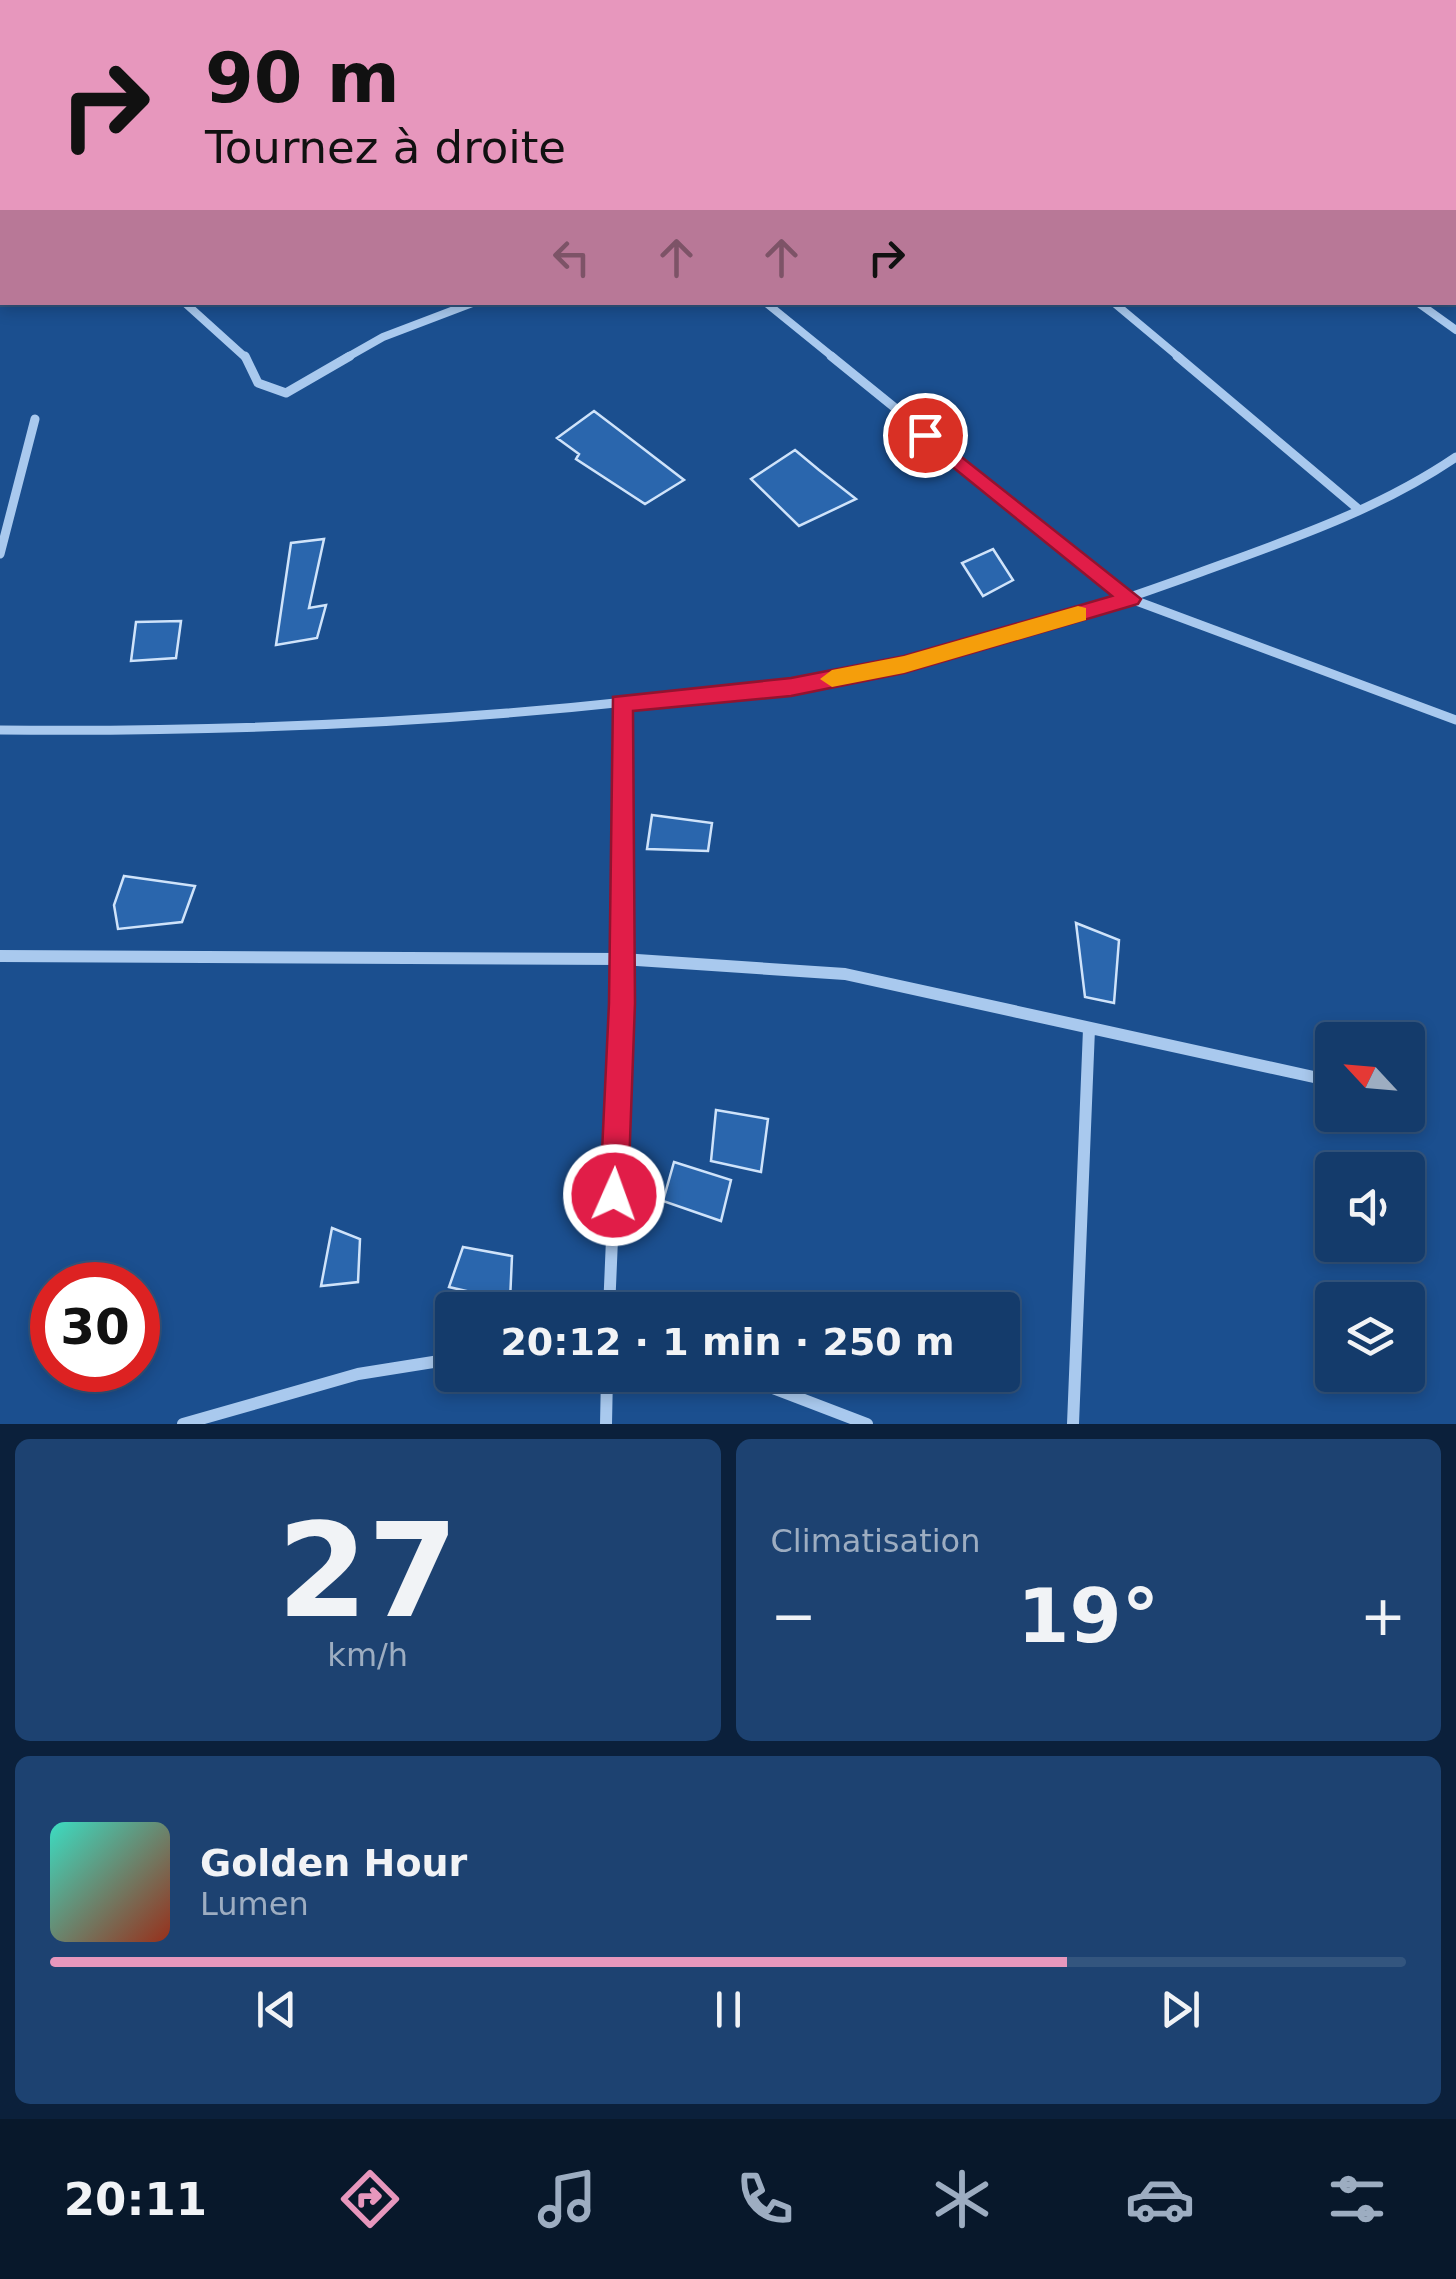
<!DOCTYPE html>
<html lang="fr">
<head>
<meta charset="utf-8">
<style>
	:root { --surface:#143b6b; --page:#1d4271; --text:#f1f3f6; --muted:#9dadc1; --line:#33557e; --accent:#e797bd }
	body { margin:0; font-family:"DejaVu Sans",sans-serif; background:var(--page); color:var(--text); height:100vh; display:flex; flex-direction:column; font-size:38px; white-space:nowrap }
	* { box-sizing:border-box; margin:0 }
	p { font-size:32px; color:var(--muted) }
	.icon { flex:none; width:55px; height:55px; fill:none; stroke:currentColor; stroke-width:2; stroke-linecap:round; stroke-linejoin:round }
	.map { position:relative; height:1424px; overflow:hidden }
	.panel { display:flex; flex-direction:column; gap:15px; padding:15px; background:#0b203b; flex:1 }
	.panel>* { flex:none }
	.guide { position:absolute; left:0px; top:0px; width:1458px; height:305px; box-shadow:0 5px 15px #0003,0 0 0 2px var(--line); background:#e797bd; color:#111; overflow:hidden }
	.needle { width:65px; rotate:296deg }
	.tools { position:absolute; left:1315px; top:1022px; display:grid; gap:20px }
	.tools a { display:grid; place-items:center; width:110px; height:110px; border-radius:10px; background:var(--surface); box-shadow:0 5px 15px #0003,0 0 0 2px var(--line); font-size:50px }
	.speed { position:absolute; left:30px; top:1262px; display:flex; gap:20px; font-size:50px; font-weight:700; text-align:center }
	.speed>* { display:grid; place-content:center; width:130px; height:130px; border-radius:50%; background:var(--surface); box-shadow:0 5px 15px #0003,0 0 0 2px var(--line); line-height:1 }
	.speed .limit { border:15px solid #d22; background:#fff; color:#111 }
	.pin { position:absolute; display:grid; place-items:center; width:85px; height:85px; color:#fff; margin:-42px; border:5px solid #fff; border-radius:50%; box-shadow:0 2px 10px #0007 }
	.me { position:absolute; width:110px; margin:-55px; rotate:2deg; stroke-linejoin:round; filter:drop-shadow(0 0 8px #0008) }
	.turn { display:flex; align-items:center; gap:35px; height:210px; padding:0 40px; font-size:45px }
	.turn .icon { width:130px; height:130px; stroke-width:2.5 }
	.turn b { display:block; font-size:70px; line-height:85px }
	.lanes { display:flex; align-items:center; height:95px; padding:0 40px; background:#0003; justify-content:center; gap:50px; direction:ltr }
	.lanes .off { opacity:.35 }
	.big { font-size:75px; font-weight:600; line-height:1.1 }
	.panel .widget { flex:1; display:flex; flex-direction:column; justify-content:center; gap:15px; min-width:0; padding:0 35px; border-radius:15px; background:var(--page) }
	.panel .dial { align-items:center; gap:0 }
	.dial b { font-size:130px; line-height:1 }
	.song { display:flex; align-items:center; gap:30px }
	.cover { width:120px; height:120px; border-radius:15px; background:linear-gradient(135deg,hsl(170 70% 55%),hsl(10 70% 35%)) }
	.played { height:10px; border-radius:5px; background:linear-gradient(90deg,var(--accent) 75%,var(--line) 75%) }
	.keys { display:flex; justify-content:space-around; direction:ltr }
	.heat { display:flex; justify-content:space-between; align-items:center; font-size:55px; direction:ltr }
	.panel .tiles { flex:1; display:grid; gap:15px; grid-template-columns:1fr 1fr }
	.widget:last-child { grid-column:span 2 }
	.trip { position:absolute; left:435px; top:1292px; width:585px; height:100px; border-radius:10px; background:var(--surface); box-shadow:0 5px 15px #0003,0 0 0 2px var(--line); font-weight:600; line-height:100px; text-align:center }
	.tab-bar { display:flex; height:160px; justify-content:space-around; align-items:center; background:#08182b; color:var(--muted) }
	.tab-bar .icon { width:70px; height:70px }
	.tab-bar .selected { color:var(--accent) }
	.tab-bar b { font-size:45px; color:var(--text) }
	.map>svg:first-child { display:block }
	.building { fill:#2a66ad; stroke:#cfe3fa; stroke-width:2.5 }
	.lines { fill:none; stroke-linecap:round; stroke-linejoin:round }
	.street-far2 { stroke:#a9c9ee; stroke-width:8 }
	.street-far1 { stroke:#a9c9ee; stroke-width:9 }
	.street { stroke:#a9c9ee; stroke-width:12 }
	.route { fill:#e11d48; stroke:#92132f; stroke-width:2.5 }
	.slow { fill:#f59e0b }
</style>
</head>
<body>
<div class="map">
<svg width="1456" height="1424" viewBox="0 0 1456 1424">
	<rect width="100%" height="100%" fill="#1b4f8f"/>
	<path class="building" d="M594,411L619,430L684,480L645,504L576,459L579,454L557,438Z
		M795,450L819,470L856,499L799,526L751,479Z
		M324,539L309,608L326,605L317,638L276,645L291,543Z
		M993,549L1013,580L983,596L962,563Z
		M181,621L176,658L131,661L136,622Z
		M652,815L712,823L708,851L647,849Z
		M124,876L195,886L182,922L118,929L114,905Z
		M1076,923L1119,940L1114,1003L1085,997Z
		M716,1110L768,1119L761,1172L711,1161Z
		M674,1162L731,1180L721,1221L663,1201Z
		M332,1228L360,1239L358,1282L321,1286Z
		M463,1247L512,1256L510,1301L449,1287Z"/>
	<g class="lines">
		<path class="street-far2" d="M423,0L427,2
			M154,2L161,0
			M404,2L411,0
			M446,2L453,0
			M1352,2L1357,0
			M184,302L246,358
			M765,302L834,358
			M1113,302L1180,358
			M1417,302L1456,330
			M346,358L383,337L475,302"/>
		<path class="street-far1" d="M245,356L258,383L286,393L350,356
			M831,356L1131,599L1456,720
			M1177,356L1357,508
			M0,554L35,419
			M621,703V822
			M0,730C213,732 424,724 635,701C706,694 776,690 846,676C967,653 1085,614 1201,572C1289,540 1378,510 1456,457"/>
		<path class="street" d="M0,956L622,959L845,974L1332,1081
			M1408,1097L1415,1098
			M609,1310L622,1003L621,820
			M739,1375L867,1424
			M183,1424L358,1374L452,1359
			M606,1424L607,1375
			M1073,1424L1089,1029"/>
	</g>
	<path class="route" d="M925,428L1141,599L1138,604L904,673L791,696L633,711L635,1003L628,1195L624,1205L614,1209L604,1205L600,1195L609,1003L613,697L791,678L904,656L1112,596L918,439L916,435Z"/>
	<path class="slow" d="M1078,606L1086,608V620L904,673L832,687L820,679L832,670L904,656Z"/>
</svg>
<div class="tools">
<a><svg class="needle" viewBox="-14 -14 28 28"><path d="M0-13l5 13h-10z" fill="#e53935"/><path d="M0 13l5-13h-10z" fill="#9dadc1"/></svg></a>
<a><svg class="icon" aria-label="sound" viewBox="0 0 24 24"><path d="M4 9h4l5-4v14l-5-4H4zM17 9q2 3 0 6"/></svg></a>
<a><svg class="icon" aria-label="layers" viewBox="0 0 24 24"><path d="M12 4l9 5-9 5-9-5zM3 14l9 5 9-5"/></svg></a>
</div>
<div class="speed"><div class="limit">30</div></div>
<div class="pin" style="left:925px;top:435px;background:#d93025"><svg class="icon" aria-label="arrive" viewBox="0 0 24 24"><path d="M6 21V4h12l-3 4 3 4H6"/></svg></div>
<svg class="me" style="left:614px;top:1195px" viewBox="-20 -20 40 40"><circle r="17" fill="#e11d48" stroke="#fff" stroke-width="3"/><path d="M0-11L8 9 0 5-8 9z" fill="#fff"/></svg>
<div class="trip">20:12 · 1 min · 250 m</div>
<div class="guide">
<div class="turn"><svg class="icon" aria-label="right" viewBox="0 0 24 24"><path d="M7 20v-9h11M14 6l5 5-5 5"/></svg><div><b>90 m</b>Tournez à droite</div></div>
<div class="lanes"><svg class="icon off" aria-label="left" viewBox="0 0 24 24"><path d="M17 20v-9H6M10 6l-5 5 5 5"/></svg><svg class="icon off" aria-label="ahead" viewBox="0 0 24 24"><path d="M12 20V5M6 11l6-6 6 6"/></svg><svg class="icon off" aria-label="ahead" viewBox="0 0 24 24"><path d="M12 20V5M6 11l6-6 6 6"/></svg><svg class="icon" aria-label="right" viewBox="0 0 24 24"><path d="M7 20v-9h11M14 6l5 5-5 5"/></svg></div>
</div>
</div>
<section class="panel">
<div class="tiles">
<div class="widget dial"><b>27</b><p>km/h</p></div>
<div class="widget"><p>Climatisation</p>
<div class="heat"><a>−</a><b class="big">19°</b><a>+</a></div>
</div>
<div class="widget">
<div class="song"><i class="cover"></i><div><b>Golden Hour</b><p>Lumen</p></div></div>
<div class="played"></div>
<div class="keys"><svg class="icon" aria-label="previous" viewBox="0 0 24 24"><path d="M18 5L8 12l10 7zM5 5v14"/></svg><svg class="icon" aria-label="pause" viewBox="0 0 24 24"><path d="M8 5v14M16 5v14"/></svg><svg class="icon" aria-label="next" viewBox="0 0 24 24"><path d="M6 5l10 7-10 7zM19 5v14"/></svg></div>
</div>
</div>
</section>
<nav class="tab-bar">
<b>20:11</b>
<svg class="icon selected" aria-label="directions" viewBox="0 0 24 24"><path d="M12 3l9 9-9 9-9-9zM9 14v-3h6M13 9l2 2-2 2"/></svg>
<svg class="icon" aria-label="music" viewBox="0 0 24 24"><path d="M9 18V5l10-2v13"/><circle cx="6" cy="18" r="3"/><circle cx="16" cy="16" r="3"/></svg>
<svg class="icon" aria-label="phone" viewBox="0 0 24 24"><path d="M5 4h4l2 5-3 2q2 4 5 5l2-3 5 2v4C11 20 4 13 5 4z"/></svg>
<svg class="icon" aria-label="climate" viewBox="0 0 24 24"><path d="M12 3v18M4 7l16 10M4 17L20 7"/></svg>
<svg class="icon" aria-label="car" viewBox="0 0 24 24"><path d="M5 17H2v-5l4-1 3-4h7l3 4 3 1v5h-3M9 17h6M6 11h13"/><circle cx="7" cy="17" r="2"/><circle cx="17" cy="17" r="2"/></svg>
<svg class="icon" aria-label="filters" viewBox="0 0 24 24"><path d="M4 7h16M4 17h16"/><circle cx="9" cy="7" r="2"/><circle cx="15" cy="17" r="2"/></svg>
</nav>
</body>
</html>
